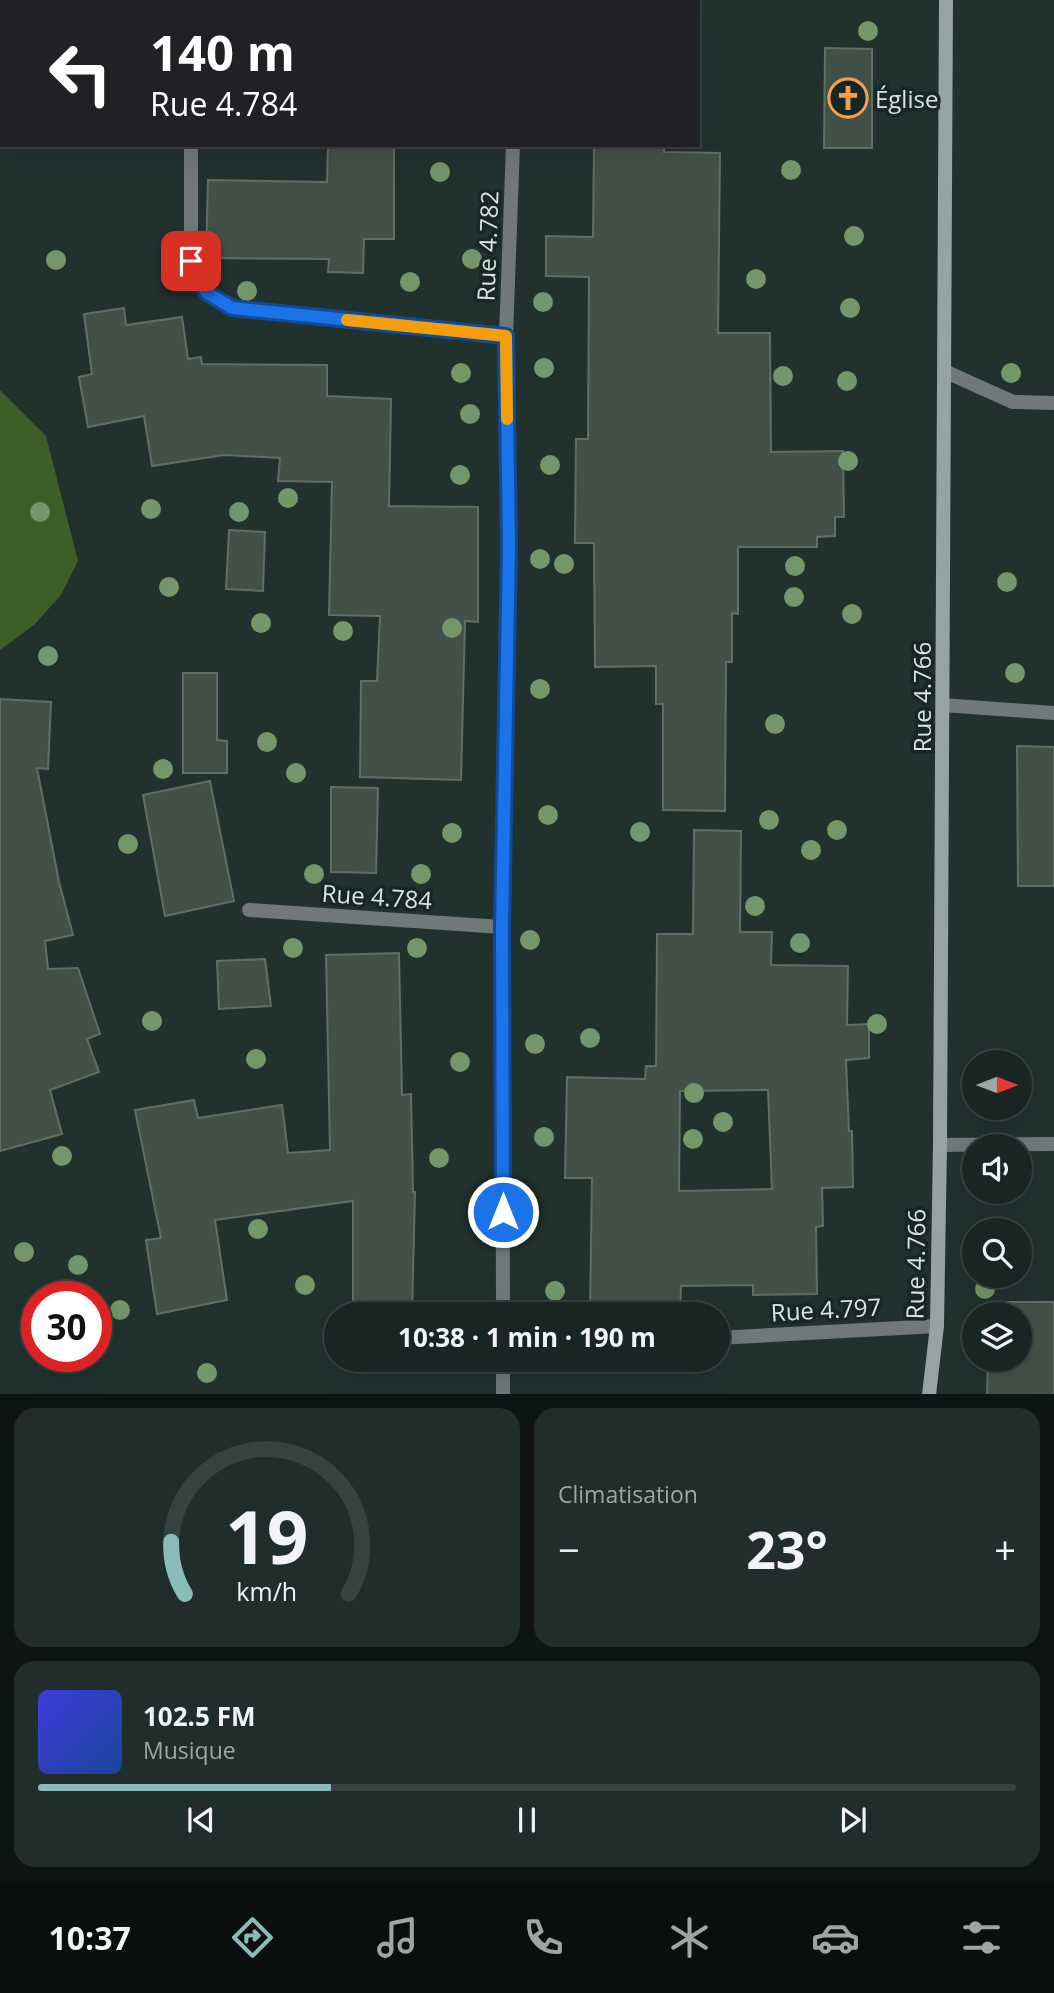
<!DOCTYPE html>
<html lang="fr">
<head>
<meta charset="utf-8">
<style>
	:root { --surface:#182522; --page:#212d2a; --text:#f1f3f6; --muted:#9fa5a5; --line:#364240; --accent:#8bbbb9 }
	body { margin:0; font-family:"Open Sans",sans-serif; background:var(--page); color:var(--text); height:100vh; display:flex; flex-direction:column; font-size:26px; white-space:nowrap }
	* { box-sizing:border-box; margin:0 }
	p { font-size:23px; color:var(--muted) }
	.icon { flex:none; width:38px; height:38px; fill:none; stroke:currentColor; stroke-width:2; stroke-linecap:round; stroke-linejoin:round }
	.map { position:relative; height:1394px; overflow:hidden }
	.drawer { display:flex; flex-direction:column; gap:14px; padding:14px; background:#0d1413; flex:1 }
	.drawer>* { flex:none }
	.top-card { position:absolute; left:0px; top:0px; width:700px; height:147px; box-shadow:0 7px 28px #0002,0 0 0 2px var(--line); background:#202124; color:#fff; overflow:hidden }
	.needle { width:46px; rotate:90deg }
	.fabs { position:absolute; left:962px; top:1050px; display:grid; gap:14px }
	.fabs a { display:grid; place-items:center; width:70px; height:70px; border-radius:50%; background:var(--surface); box-shadow:0 7px 28px #0002,0 0 0 2px var(--line); font-size:35px }
	.speed { position:absolute; left:21px; top:1281px; display:flex; gap:14px; font-size:35px; font-weight:700; text-align:center }
	.speed>* { display:grid; place-content:center; width:91px; height:91px; border-radius:50%; background:var(--surface); box-shadow:0 7px 28px #0002,0 0 0 2px var(--line); line-height:1 }
	.speed .limit { border:10px solid #d22; background:#fff; color:#111 }
	.pin { position:absolute; display:grid; place-items:center; width:60px; height:60px; color:#fff; margin:-30px; border-radius:14px; box-shadow:0 4px 10px #0006 }
	.me { position:absolute; width:77px; margin:-38px; rotate:0deg; stroke-linejoin:round; filter:drop-shadow(0 0 5px #0008) }
	.turn { display:flex; align-items:center; gap:24px; height:147px; padding:0 35px; font-size:32px }
	.turn .icon { width:91px; height:91px; stroke-width:2.5 }
	.turn b { display:block; font-size:49px; line-height:60px }
	.big { font-size:52px; font-weight:700; line-height:1.1 }
	.drawer .widget { flex:1; display:flex; flex-direction:column; justify-content:center; gap:10px; min-width:0; padding:0 24px; border-radius:21px; background:var(--page) }
	.drawer .dial { align-items:center; gap:0 }
	.dial svg { height:182px; overflow:visible; fill:none; stroke:var(--line); stroke-width:7; stroke-linecap:round; text-anchor:middle }
	.dial text { fill:var(--text); stroke:none }
	.song { display:flex; align-items:center; gap:21px }
	.cover { width:84px; height:84px; border-radius:10px; background:linear-gradient(135deg,hsl(240 70% 55%),hsl(220 70% 35%)) }
	.played { height:7px; border-radius:4px; background:linear-gradient(90deg,var(--accent) 30%,var(--line) 30%) }
	.keys { display:flex; justify-content:space-around; direction:ltr }
	.heat { display:flex; justify-content:space-between; align-items:center; font-size:38px; direction:ltr }
	.drawer .tiles { flex:1; display:grid; gap:14px; grid-template-columns:1fr 1fr }
	.widget:last-child { grid-column:span 2 }
	.trip { position:absolute; left:324px; top:1302px; width:406px; height:70px; border-radius:35px; background:var(--surface); box-shadow:0 7px 28px #0002,0 0 0 2px var(--line); font-weight:700; line-height:70px; text-align:center }
	.menu { display:flex; height:112px; justify-content:space-around; align-items:center; background:#0a0f0e; color:var(--muted) }
	.menu .icon { width:49px; height:49px }
	.menu .on { color:var(--accent) }
	.menu b { font-size:32px; color:var(--text) }
	.map>svg:first-child { display:block }
	.green { fill:#3d5e26 }
	.building { fill:#425148; stroke:#606f66; stroke-width:2; fill-rule:evenodd }
	.lines { fill:none; stroke-linecap:round; stroke-linejoin:round }
	.street { stroke:#70797a; stroke-width:14 }
	.secondary { stroke:#95a3a5; stroke-width:14 }
	.tree { fill:#739768 }
	.route-casing { stroke:#114b97; stroke-width:18 }
	.route { stroke:#1a73e8; stroke-width:12 }
	.slow { stroke:#f59e0b; stroke-width:12 }
	.labels { text-anchor:middle; dominant-baseline:central; stroke-width:7; stroke-linejoin:round; paint-order:stroke }
	.poi-label { font-size:24px; fill:#d9e4e2; stroke:#162725; text-anchor:start }
	.street-label { font-size:24px; fill:#d9e4e2; stroke:#162725 }
</style>
</head>
<body>
<div class="map">
<svg width="1054" height="1395" viewBox="0 0 1054 1395">
	<rect width="100%" height="100%" fill="#20312e"/>
	<path class="green" d="M0,390L46,436L78,561L61,595L34,625L0,650Z"/>
	<path class="building" d="M825,48L872,49V148H824Z
		M328,145H394V239H364L363,273L328,272L329,259L206,258L208,180L327,182Z
		M594,145H664V152L720,153L718,333H770L771,452L843,451L844,517H835V536L817,537V547H738V614L732,613V662H726L725,811L663,810V704H656V666L595,667L594,543H575L576,439H588L589,277L546,276V236L593,237Z
		M124,308L126,325L182,317L188,359L201,357L202,364L327,365V396L391,399L389,506L478,507V622L465,621L461,780L360,777L361,681H377L380,616L329,615L332,482L278,481L280,458L224,455L152,466L144,416L88,427L79,377L92,374L84,314Z
		M229,530L265,532L263,591L226,589Z
		M183,673H217V740L227,741V773H183Z
		M0,699L51,702L48,769L37,768L59,882L73,935L45,941L48,969L78,968L100,1034L87,1039L99,1072L50,1090L62,1134L0,1151Z
		M1017,746L1054,747V886H1018Z
		M210,781L234,901L165,916L143,795Z
		M331,787L378,788L376,873L331,872Z
		M694,830L741,831L740,932H772L771,965L848,966L847,1025L869,1024V1058L846,1060L849,1131H852L853,1187L822,1188L823,1226L816,1227L817,1294L753,1295V1285L681,1286L680,1314H590L592,1178H565L567,1077L645,1079L646,1066H656L657,934H693ZM768,1090L772,1189L679,1191L680,1091Z
		M399,953L402,1095L411,1094L413,1192H415L412,1314H353V1201L215,1220L227,1300L157,1314L146,1240L161,1238L135,1110L194,1100L198,1118L282,1105L288,1153L330,1150L326,955Z
		M265,959L271,1006L219,1009L217,961Z
		M988,1302H1054V1395H987L988,1360H1020V1314H988Z"/>
	<g class="lines">
		<path class="street" d="M191,0V2
			M518,2V0
			M191,145V261L206,292L232,308L506,336
			M944,371L1013,402L1054,403
			M943,705L1054,713
			M249,910L502,927
			M940,1145L1054,1144
			M503,1314L502,927L509,547L506,336L513,145
			M718,1338L937,1326
			M503,1395V1360"/>
		<path class="secondary" d="M929,1395L937,1326L940,1145L946,0"/>
	</g>
	<g class="tree">
		<circle cx="868" cy="31" r="10"/>
		<circle cx="791" cy="170" r="10"/>
		<circle cx="440" cy="172" r="10"/>
		<circle cx="854" cy="236" r="10"/>
		<circle cx="472" cy="259" r="10"/>
		<circle cx="56" cy="260" r="10"/>
		<circle cx="756" cy="279" r="10"/>
		<circle cx="410" cy="282" r="10"/>
		<circle cx="247" cy="291" r="10"/>
		<circle cx="543" cy="302" r="10"/>
		<circle cx="850" cy="308" r="10"/>
		<circle cx="544" cy="368" r="10"/>
		<circle cx="461" cy="373" r="10"/>
		<circle cx="1011" cy="373" r="10"/>
		<circle cx="783" cy="376" r="10"/>
		<circle cx="847" cy="381" r="10"/>
		<circle cx="470" cy="414" r="10"/>
		<circle cx="848" cy="461" r="10"/>
		<circle cx="550" cy="465" r="10"/>
		<circle cx="460" cy="475" r="10"/>
		<circle cx="288" cy="498" r="10"/>
		<circle cx="151" cy="509" r="10"/>
		<circle cx="40" cy="512" r="10"/>
		<circle cx="239" cy="512" r="10"/>
		<circle cx="540" cy="559" r="10"/>
		<circle cx="564" cy="564" r="10"/>
		<circle cx="795" cy="566" r="10"/>
		<circle cx="1007" cy="582" r="10"/>
		<circle cx="169" cy="587" r="10"/>
		<circle cx="794" cy="597" r="10"/>
		<circle cx="852" cy="614" r="10"/>
		<circle cx="261" cy="623" r="10"/>
		<circle cx="452" cy="628" r="10"/>
		<circle cx="343" cy="631" r="10"/>
		<circle cx="48" cy="656" r="10"/>
		<circle cx="1015" cy="673" r="10"/>
		<circle cx="540" cy="689" r="10"/>
		<circle cx="775" cy="724" r="10"/>
		<circle cx="267" cy="742" r="10"/>
		<circle cx="163" cy="769" r="10"/>
		<circle cx="296" cy="773" r="10"/>
		<circle cx="548" cy="815" r="10"/>
		<circle cx="769" cy="820" r="10"/>
		<circle cx="837" cy="830" r="10"/>
		<circle cx="640" cy="832" r="10"/>
		<circle cx="452" cy="833" r="10"/>
		<circle cx="128" cy="844" r="10"/>
		<circle cx="811" cy="850" r="10"/>
		<circle cx="314" cy="874" r="10"/>
		<circle cx="421" cy="874" r="10"/>
		<circle cx="755" cy="906" r="10"/>
		<circle cx="530" cy="940" r="10"/>
		<circle cx="800" cy="943" r="10"/>
		<circle cx="293" cy="948" r="10"/>
		<circle cx="417" cy="948" r="10"/>
		<circle cx="152" cy="1021" r="10"/>
		<circle cx="877" cy="1024" r="10"/>
		<circle cx="590" cy="1038" r="10"/>
		<circle cx="535" cy="1044" r="10"/>
		<circle cx="256" cy="1059" r="10"/>
		<circle cx="460" cy="1062" r="10"/>
		<circle cx="694" cy="1093" r="10"/>
		<circle cx="723" cy="1122" r="10"/>
		<circle cx="544" cy="1137" r="10"/>
		<circle cx="693" cy="1139" r="10"/>
		<circle cx="62" cy="1156" r="10"/>
		<circle cx="439" cy="1158" r="10"/>
		<circle cx="258" cy="1229" r="10"/>
		<circle cx="24" cy="1252" r="10"/>
		<circle cx="78" cy="1265" r="10"/>
		<circle cx="305" cy="1285" r="10"/>
		<circle cx="985" cy="1289" r="10"/>
		<circle cx="555" cy="1291" r="10"/>
		<circle cx="120" cy="1310" r="10"/>
		<circle cx="207" cy="1373" r="10"/>
	</g>
	<g class="lines">
		<g class="route-casing">
			<path id="route" d="M191,261L206,292L232,308L506,336L509,547L502,927L503,1212"/>
		</g>
		<use href="#route" class="route"/>
		<path class="slow" d="M347,320L506,336L507,419"/>
	</g>
	<defs>
		<g id="church-ring" transform="scale(2.0125)"><circle r="9.5" fill="#162725" stroke="#f99f4d" stroke-width="1.5"/><path d="M-1.2-6h2.4v3.5h3.3v2.4h-3.3V6h-2.4V-.1h-3.3v-2.4h3.3Z" fill="#f99f4d"/></g>
	</defs>
	<g fill-rule="evenodd">
		<use href="#church-ring" x="848" y="98"/>
	</g>
	<g class="labels">
		<g class="poi-label">
			<text x="875" y="98">Église</text>
		</g>
		<g class="street-label">
			<text transform="translate(487 246) rotate(-88)">Rue 4.782</text>
			<text transform="translate(921 697) rotate(-90)">Rue 4.766</text>
			<text transform="translate(377 896) rotate(4)">Rue 4.784</text>
			<text transform="translate(915 1264) rotate(-89)">Rue 4.766</text>
			<text transform="translate(826 1309) rotate(-3)">Rue 4.797</text>
		</g>
	</g>
</svg>
<div class="fabs">
<a><svg class="needle" viewBox="-14 -14 28 28"><path d="M0-13l5 13h-10z" fill="#e53935"/><path d="M0 13l5-13h-10z" fill="#9fa5a5"/></svg></a>
<a><svg class="icon" aria-label="sound" viewBox="0 0 24 24"><path d="M4 9h4l5-4v14l-5-4H4zM17 9q2 3 0 6"/></svg></a>
<a><svg class="icon" aria-label="search" viewBox="0 0 24 24"><circle cx="10" cy="10" r="6"/><path d="M15 15l6 6"/></svg></a>
<a><svg class="icon" aria-label="layers" viewBox="0 0 24 24"><path d="M12 4l9 5-9 5-9-5zM3 14l9 5 9-5"/></svg></a>
</div>
<div class="speed"><div class="limit">30</div></div>
<div class="pin" style="left:191px;top:261px;background:#d93025"><svg class="icon" aria-label="arrive" viewBox="0 0 24 24"><path d="M6 21V4h12l-3 4 3 4H6"/></svg></div>
<svg class="me" style="left:503px;top:1212px" viewBox="-20 -20 40 40"><circle r="17" fill="#1a73e8" stroke="#fff" stroke-width="3"/><path d="M0-11L8 9 0 5-8 9z" fill="#fff"/></svg>
<div class="trip">10:38 · 1 min · 190 m</div>
<div class="top-card">
<div class="turn"><svg class="icon" aria-label="left" viewBox="0 0 24 24"><path d="M17 20v-9H6M10 6l-5 5 5 5"/></svg><div><b>140 m</b>Rue 4.784</div></div>
</div>
</div>
<section class="drawer">
<div class="tiles">
<div class="widget dial"><svg viewBox="0 0 100 80">
<path d="M14 69A42 42 0 1 1 86 69"/>
<path d="M14 69A42 42 0 0 1 8 46" stroke="#8bbbb9"/>
<text x="50" y="56" font-size="32" font-weight="700">19</text>
<text x="50" y="72" font-size="11">km/h</text>
</svg></div>
<div class="widget"><p>Climatisation</p>
<div class="heat"><a>−</a><b class="big">23°</b><a>+</a></div>
</div>
<div class="widget">
<div class="song"><i class="cover"></i><div><b>102.5 FM</b><p>Musique</p></div></div>
<div class="played"></div>
<div class="keys"><svg class="icon" aria-label="previous" viewBox="0 0 24 24"><path d="M18 5L8 12l10 7zM5 5v14"/></svg><svg class="icon" aria-label="pause" viewBox="0 0 24 24"><path d="M8 5v14M16 5v14"/></svg><svg class="icon" aria-label="next" viewBox="0 0 24 24"><path d="M6 5l10 7-10 7zM19 5v14"/></svg></div>
</div>
</div>
</section>
<nav class="menu">
<b>10:37</b>
<svg class="icon on" aria-label="directions" viewBox="0 0 24 24"><path d="M12 3l9 9-9 9-9-9zM9 14v-3h6M13 9l2 2-2 2"/></svg>
<svg class="icon" aria-label="music" viewBox="0 0 24 24"><path d="M9 18V5l10-2v13"/><circle cx="6" cy="18" r="3"/><circle cx="16" cy="16" r="3"/></svg>
<svg class="icon" aria-label="phone" viewBox="0 0 24 24"><path d="M5 4h4l2 5-3 2q2 4 5 5l2-3 5 2v4C11 20 4 13 5 4z"/></svg>
<svg class="icon" aria-label="climate" viewBox="0 0 24 24"><path d="M12 3v18M4 7l16 10M4 17L20 7"/></svg>
<svg class="icon" aria-label="car" viewBox="0 0 24 24"><path d="M5 17H2v-5l4-1 3-4h7l3 4 3 1v5h-3M9 17h6M6 11h13"/><circle cx="7" cy="17" r="2"/><circle cx="17" cy="17" r="2"/></svg>
<svg class="icon" aria-label="filters" viewBox="0 0 24 24"><path d="M4 7h16M4 17h16"/><circle cx="9" cy="7" r="2"/><circle cx="15" cy="17" r="2"/></svg>
</nav>
</body>
</html>
